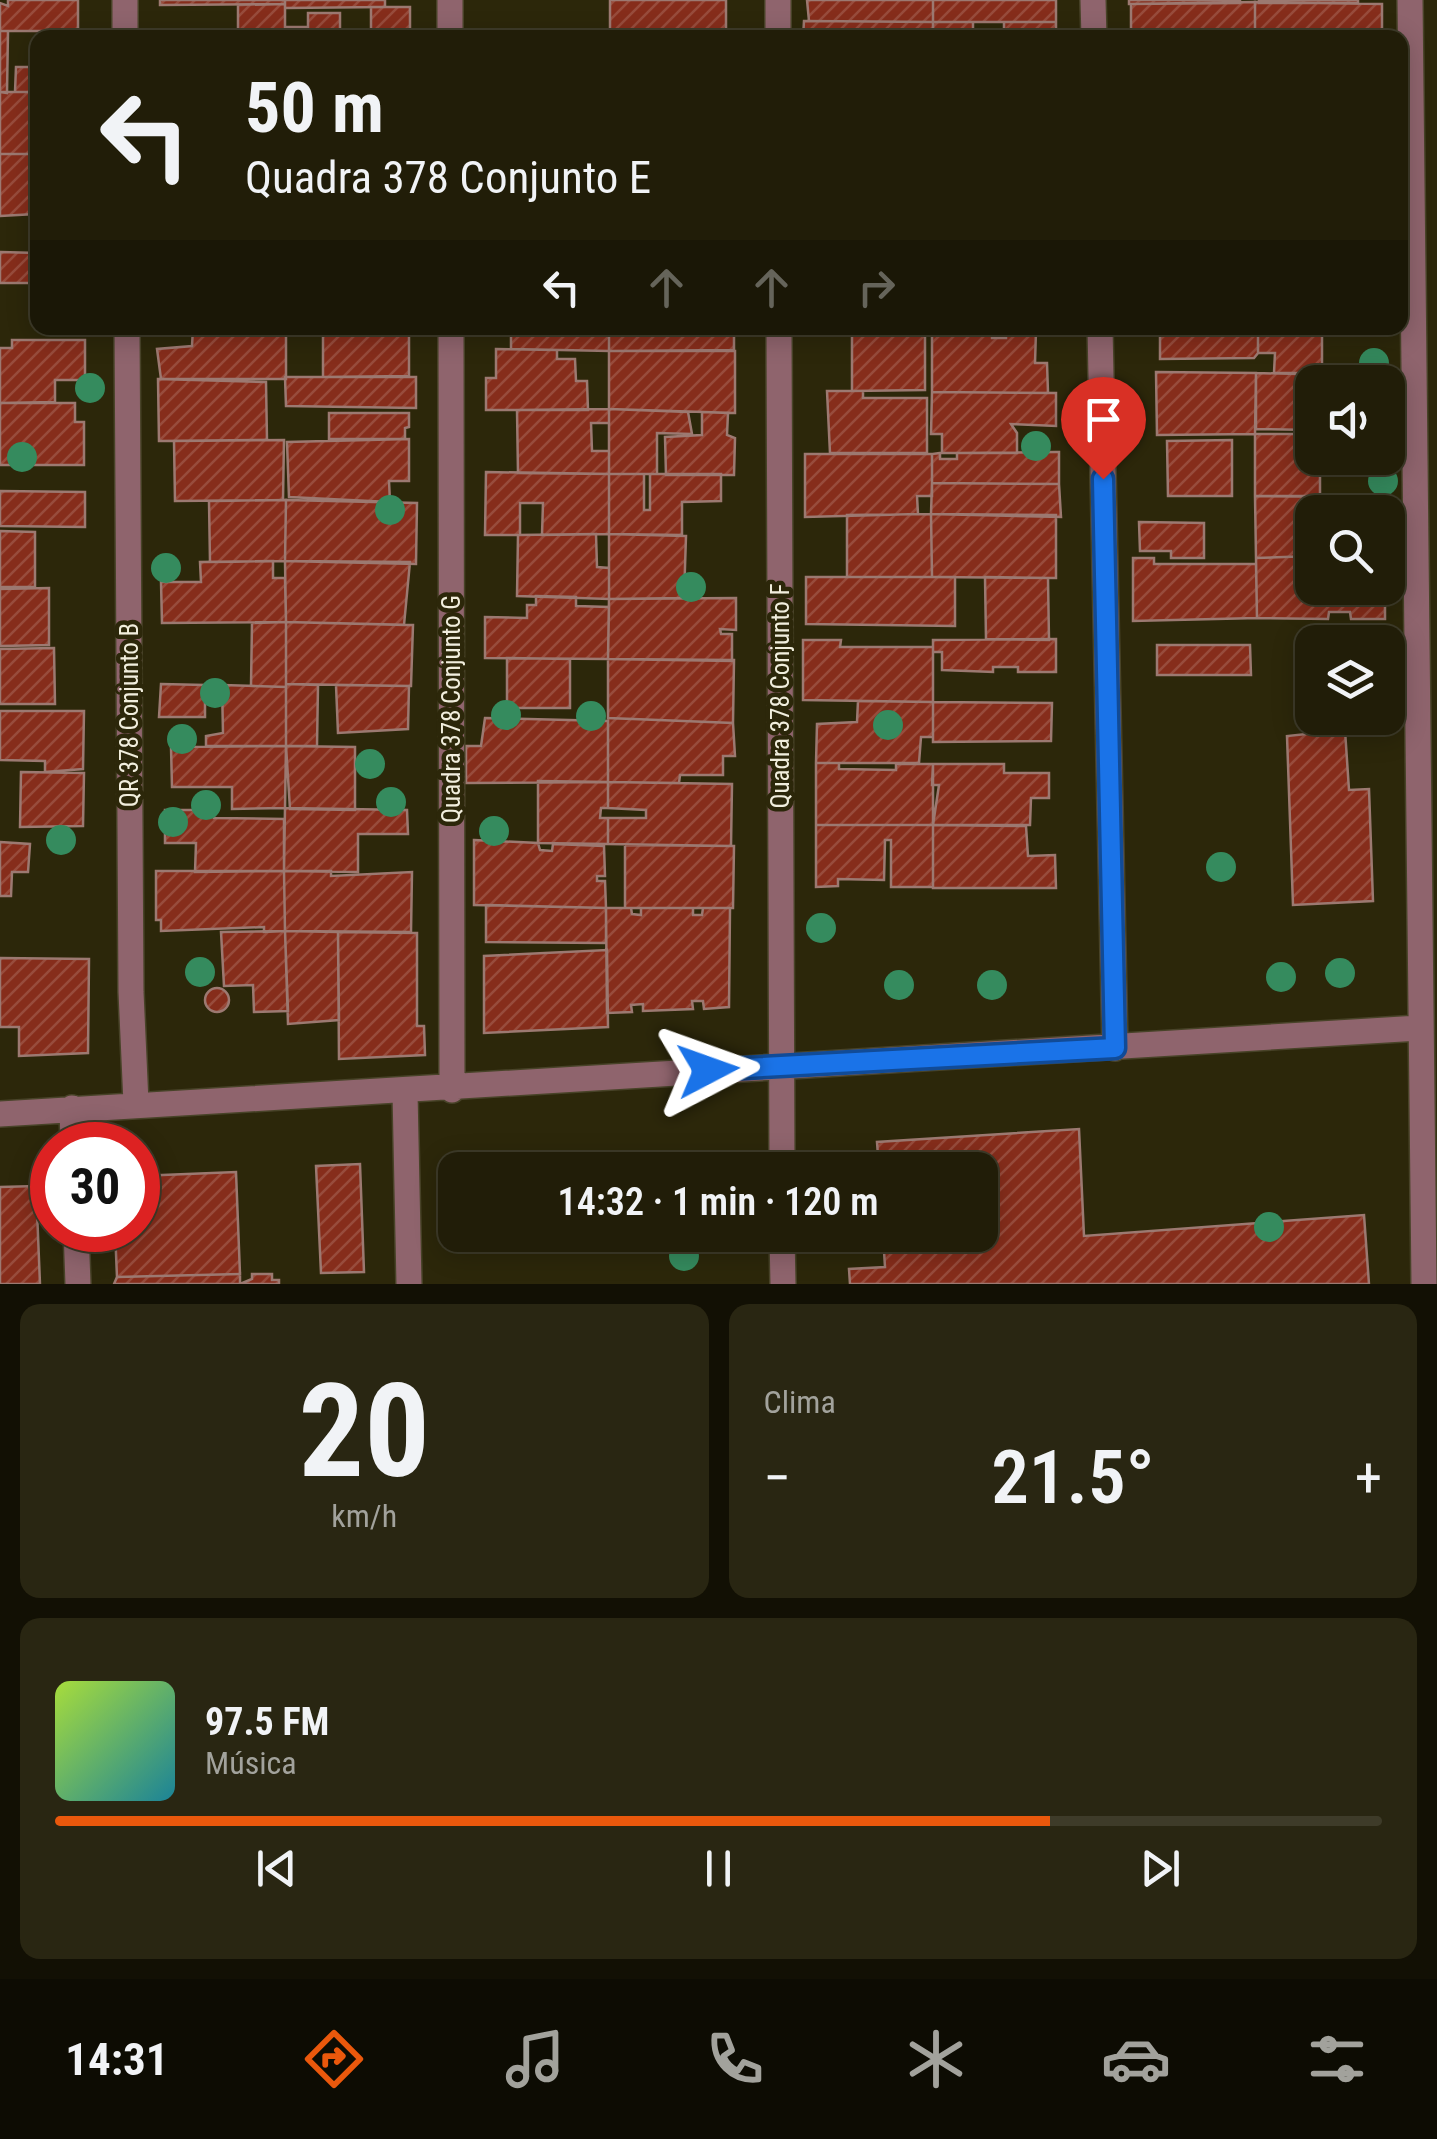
<!DOCTYPE html>
<html lang="pt">
<head>
<meta charset="utf-8">
<style>
	:root { --surface:#211d08; --page:#292612; --text:#f1f3f6; --muted:#a2a29c; --line:#3e3b29; --accent:#ea580c }
	body { margin:0; font-family:"Roboto Condensed",sans-serif; background:var(--page); color:var(--text); height:100vh; display:flex; flex-direction:column; font-size:38px; white-space:nowrap }
	* { box-sizing:border-box; margin:0 }
	p { font-size:32px; color:var(--muted) }
	.icon { flex:none; width:55px; height:55px; fill:none; stroke:currentColor; stroke-width:2; stroke-linecap:round; stroke-linejoin:round }
	.map { position:relative; height:1284px; overflow:hidden }
	.side { display:flex; flex-direction:column; gap:20px; padding:20px; background:#121004; flex:1 }
	.side>* { flex:none }
	.top-card { position:absolute; left:30px; top:30px; width:1378px; height:305px; border-radius:20px; box-shadow:0 5px 25px #0003,0 0 0 2px var(--line); background:#211d08; color:var(--text); overflow:hidden }
	.tools { position:absolute; left:1295px; top:365px; display:grid; gap:20px }
	.tools a { display:grid; place-items:center; width:110px; height:110px; border-radius:20px; background:var(--surface); box-shadow:0 5px 25px #0003,0 0 0 2px var(--line); font-size:50px }
	.speed { position:absolute; left:30px; top:1122px; display:flex; gap:20px; font-size:50px; font-weight:700; text-align:center }
	.speed>* { display:grid; place-content:center; width:130px; height:130px; border-radius:50%; background:var(--surface); box-shadow:0 5px 25px #0003,0 0 0 2px var(--line); line-height:1 }
	.speed .limit { border:15px solid #d22; background:#fff; color:#111 }
	.pin { position:absolute; display:grid; place-items:center; width:85px; height:85px; color:#fff; margin:-102px -42px; border-radius:50% 50% 50% 0; rotate:-45deg; box-shadow:0 0 10px #0007 }
	.pin .icon { rotate:45deg }
	.me { position:absolute; width:110px; margin:-55px; rotate:86deg; stroke-linejoin:round; filter:drop-shadow(0 0 8px #0008) }
	.turn { display:flex; align-items:center; gap:35px; height:210px; padding:0 50px; font-size:45px }
	.turn .icon { width:130px; height:130px; stroke-width:2.5 }
	.turn b { display:block; font-size:70px; line-height:85px }
	.lanes { display:flex; align-items:center; height:95px; padding:0 50px; background:#0003; justify-content:center; gap:50px; direction:ltr }
	.lanes .off { opacity:.35 }
	.big { font-size:75px; font-weight:600; line-height:1.1 }
	.side .card { flex:1; display:flex; flex-direction:column; justify-content:center; gap:15px; min-width:0; padding:0 35px; border-radius:20px; background:var(--page) }
	.side .dial { align-items:center; gap:0 }
	.dial b { font-size:130px; line-height:1 }
	.song { display:flex; align-items:center; gap:30px }
	.cover { width:120px; height:120px; border-radius:15px; background:linear-gradient(135deg,hsl(80 70% 55%),hsl(190 70% 35%)) }
	.played { height:10px; border-radius:5px; background:linear-gradient(90deg,var(--accent) 75%,var(--line) 75%) }
	.keys { display:flex; justify-content:space-around; direction:ltr }
	.heat { display:flex; justify-content:space-between; align-items:center; font-size:55px; direction:ltr }
	.side .tiles { flex:1; display:grid; gap:20px; grid-template-columns:1fr 1fr }
	.card:last-child { grid-column:span 2 }
	.trip { position:absolute; left:438px; top:1152px; width:560px; height:100px; border-radius:20px; background:var(--surface); box-shadow:0 5px 25px #0003,0 0 0 2px var(--line); font-weight:600; line-height:100px; text-align:center }
	.tabs { display:flex; height:160px; justify-content:space-around; align-items:center; background:#0d0c03; color:var(--muted) }
	.tabs .icon { width:70px; height:70px }
	.tabs .active { color:var(--accent) }
	.tabs b { font-size:45px; color:var(--text) }
	.map>svg:first-child { display:block }
	.building { fill:url(#building-hatch); stroke:#9c7971; stroke-width:2.5 }
	.lines { fill:none; stroke-linecap:round; stroke-linejoin:round }
	.minor-casing { stroke:#484328; stroke-width:28 }
	.minor { stroke:#8f646d; stroke-width:25 }
	.tree { fill:#358b5e }
	.route-casing { stroke:#114b97; stroke-width:25 }
	.route { stroke:#1a73e8; stroke-width:18 }
	.labels { text-anchor:middle; dominant-baseline:central; stroke-width:9; stroke-linejoin:round; paint-order:stroke }
	.street-label { font-size:25px; fill:#f1eedd; stroke:#2c270a }
</style>
</head>
<body>
<div class="map">
<svg width="1437" height="1284" viewBox="0 0 1437 1284">
	<defs>
		<pattern id="building-hatch" width="6" height="6" patternUnits="userSpaceOnUse" patternTransform="scale(2.5)"><rect width="6" height="6" fill="#862d1b"/><path d="M-1 1l2-2M0 6l6-6M5 7l2-2" fill="none" stroke="#984c3c"/></pattern>
	</defs>
	<rect width="100%" height="100%" fill="#2c270a"/>
	<path class="building" d="M8,0H78V31H0V3L8,6Z
		M160,0H285V4L160,5Z
		M285,0H385V7L285,8Z
		M610,0H726V38H610Z
		M807,0H933V22L809,21Z
		M933,0H1056V22H933Z
		M1129,0H1240V3L1129,4Z
		M1259,0H1358V3H1259Z
		M1255,2V38H1132L1193,32H1131V4Z
		M1255,2L1382,4V38H1255Z
		M285,4V38H206L238,35V5Z
		M371,7H410V38H371Z
		M308,13H340V38H285V27H308Z
		M804,21L933,22V38H803Z
		M933,22H973V33H1004V22H1056V38H933Z
		M0,31H8L7,93L0,92Z
		M16,67H38V92H15Z
		M0,92H38V154H0Z
		M0,154H38L35,214L0,216Z
		M0,252L38,253V283H0Z
		M193,328H286V379H161L157,349L192,346Z
		M323,328H409V376L323,377Z
		M511,328H609V351L511,349Z
		M609,328L665,331V328H734V350L609,351Z
		M809,328H932V330L809,331Z
		M1160,328H1258V353L1254,358L1160,359Z
		M1258,328H1322V373H1274L1275,353H1258Z
		M925,329V390L852,391V330Z
		M932,330H992V338H1006V331H1036L1035,363H1047L1048,393L932,392Z
		M12,340H85V380H55V402L0,403V348H12Z
		M496,349L557,350V359H575L576,381H587L588,410H486V378H496Z
		M609,351H735V413L609,409Z
		M1156,372L1256,373L1255,434L1157,435Z
		M1256,373L1337,375V382H1312V430L1256,429Z
		M285,377H416V408L286,406Z
		M158,379L266,382L267,440L159,441Z
		M827,391H863V398H927V453H830Z
		M932,392L1056,393V426L1011,424L1017,433V453H942V434H931Z
		M0,403H75V422H84V465H0Z
		M609,409V423H591L592,451H609V474L518,473L517,410Z
		M609,409L688,412L692,434L657,433V474H609Z
		M702,412L728,413L727,435L735,438L734,475H666L665,437L702,435Z
		M329,413H409V427L405,428V439H329Z
		M1255,434H1305L1306,470L1320,471V496H1255Z
		M409,439V481H389L390,502L289,497L287,442Z
		M284,440L283,500L175,501L174,441Z
		M1232,440V496H1168L1167,441Z
		M1056,452H1059V484L932,483V454L940,453V459H957V453Z
		M805,454H932V496H917L918,514L805,517Z
		M486,472L609,474V534L542,535L543,503H520V535H485Z
		M609,474H644V510H650V474H721V501L682,502V535L609,534Z
		M932,483L1059,484L1061,517L931,514Z
		M0,491L85,492V527L0,526Z
		M1255,496L1358,497V512H1312V556L1256,558Z
		M286,500L285,561L210,562L209,501Z
		M286,500L417,503L416,564L285,561Z
		M931,514L1056,515V578L932,577Z
		M931,514L932,577H847V515Z
		M1139,522L1204,523V558H1171V551H1140Z
		M0,531L35,532V587H0Z
		M596,534L597,567L609,568V599L517,596L518,535Z
		M609,534L686,536L684,598L609,599Z
		M1312,556V588H1385V619H1351L1350,612H1329L1328,619L1257,618L1256,558Z
		M1133,558H1154V564H1256L1257,618L1133,621Z
		M273,561V578H285L286,622L162,623L161,582H201L200,562Z
		M285,561L410,562L404,625L286,622Z
		M806,577H955V626L806,624Z
		M985,577L1048,578L1049,640L986,639Z
		M49,588V645L0,646V589Z
		M536,596L576,597V606L609,607L608,659L485,658V617L527,618V605H536Z
		M736,598V630L720,629L721,634H732V661L608,659L609,599Z
		M286,622L413,625L411,686L286,684Z
		M286,622V687L251,686L252,623Z
		M1056,639V672H1018V667H993V672L942,670V652H933V640Z
		M803,640H841L840,647H933V702L803,700Z
		M1157,645H1250L1251,675H1157Z
		M54,648L55,704H0V649Z
		M507,658L570,659V708H507Z
		M608,659L734,660L733,723L608,718Z
		M161,684L205,685V717H159Z
		M286,684L318,685L317,746H286Z
		M222,685L286,687V746H206V736L223,733Z
		M336,685L409,686L408,729L338,733Z
		M858,701L933,702V737H921L919,763H816L817,724L857,722Z
		M933,702L1052,703L1051,741L933,742Z
		M0,711H84L83,769L45,772V761L0,760Z
		M485,718L608,721V782L466,783V746H481Z
		M608,718L733,723L735,756H723V775H680L679,783L608,782Z
		M1345,730L1349,790L1369,789L1373,901L1293,905L1287,736Z
		M286,746L355,747V810L290,809Z
		M286,746L285,808L232,809V787H172L171,747Z
		M816,763H839V769L896,770V764H933V825H816Z
		M933,764H1004V773H1049V798H1031L1030,825H933L939,785H932Z
		M21,772L84,773L83,826L20,827Z
		M538,781L608,782V808H601L600,818H608V844L538,843Z
		M608,782L732,784L731,846L608,844V818H646V810L608,808Z
		M285,808L407,810L408,834H358V872L284,871Z
		M165,810H214V818L284,819V871L195,872L196,843H165Z
		M816,825H933V887H891V840H885L884,880L838,879V886L816,887Z
		M933,825L1026,826L1028,856L1055,855L1056,888H933Z
		M474,840L538,843L540,850L552,851L553,844L604,846L605,876H597V881H605L606,908L474,905Z
		M0,842L30,844L28,872H12L11,896H0Z
		M625,845L734,846L733,908H625Z
		M156,871H284L285,931L264,932V927L161,931V920H156Z
		M331,871V876L412,872L411,932L285,931L284,871Z
		M486,905L606,908V943L486,942Z
		M606,908H631L632,914L641,915V908H693V915H702L703,908H730L729,1007L704,1009L703,1001H692L693,1009L643,1011V1004L631,1005L632,1012L607,1013Z
		M285,931L288,1011L254,1012L253,985L224,986L221,932Z
		M285,931L338,932L339,1020L288,1024Z
		M338,932L417,933V1026H424L425,1055L339,1059Z
		M607,950L608,1027L484,1033V956Z
		M0,958L89,959L88,1053L19,1056V1027H0Z
		M205 1000a12 12 0 1 1 24 0a12 12 0 1 1-24 0Z
		M1079,1129L1084,1236L1364,1215L1369,1284H850L849,1269L885,1267L883,1235H980V1170H879L877,1142Z
		M360,1164L364,1272L321,1273L316,1166Z
		M236,1172L240,1274L117,1277L115,1230H138V1176Z
		M36,1186L40,1284H0V1187Z
		M240,1274V1284H114L117,1277Z
		M252,1274H272V1280H279V1284H240L252,1279Z"/>
	<g class="lines">
		<g class="minor-casing">
			<path id="minor" d="M125,0V38
				M450,0V38
				M778,0V38
				M1093,0L1094,38
				M1410,0L1424,1284
				M127,328L131,992L136,1103
				M451,328L452,1090
				M779,328L782,1170
				M1100,328L1115,1048
				M405,1092L409,1284
				M72,1108L73,1145
				M0,1114L1419,1028
				M76,1230L78,1284
				M782,1235L783,1284"/>
		</g>
		<use href="#minor" class="minor"/>
	</g>
	<g class="tree">
		<circle cx="1374" cy="363" r="15"/>
		<circle cx="90" cy="388" r="15"/>
		<circle cx="1036" cy="446" r="15"/>
		<circle cx="22" cy="457" r="15"/>
		<circle cx="1383" cy="481" r="15"/>
		<circle cx="390" cy="510" r="15"/>
		<circle cx="166" cy="568" r="15"/>
		<circle cx="691" cy="587" r="15"/>
		<circle cx="215" cy="693" r="15"/>
		<circle cx="506" cy="715" r="15"/>
		<circle cx="591" cy="716" r="15"/>
		<circle cx="888" cy="725" r="15"/>
		<circle cx="182" cy="739" r="15"/>
		<circle cx="370" cy="764" r="15"/>
		<circle cx="391" cy="802" r="15"/>
		<circle cx="206" cy="805" r="15"/>
		<circle cx="173" cy="822" r="15"/>
		<circle cx="494" cy="831" r="15"/>
		<circle cx="61" cy="840" r="15"/>
		<circle cx="1221" cy="867" r="15"/>
		<circle cx="821" cy="928" r="15"/>
		<circle cx="200" cy="972" r="15"/>
		<circle cx="1340" cy="973" r="15"/>
		<circle cx="1281" cy="977" r="15"/>
		<circle cx="899" cy="985" r="15"/>
		<circle cx="992" cy="985" r="15"/>
		<circle cx="1269" cy="1227" r="15"/>
		<circle cx="684" cy="1256" r="15"/>
	</g>
	<g class="lines">
		<g class="route-casing">
			<path id="route" d="M708,1070L1115,1048L1103,479"/>
		</g>
		<use href="#route" class="route"/>
	</g>
	<g class="labels">
		<g class="street-label">
			<text transform="translate(780 696) rotate(-90)">Quadra 378 Conjunto F</text>
			<text transform="translate(451 709) rotate(-90)">Quadra 378 Conjunto G</text>
			<text transform="translate(129 715) rotate(-90)">QR 378 Conjunto B</text>
		</g>
	</g>
</svg>
<div class="tools">
<a><svg class="icon" aria-label="sound" viewBox="0 0 24 24"><path d="M4 9h4l5-4v14l-5-4H4zM17 9q2 3 0 6"/></svg></a>
<a><svg class="icon" aria-label="search" viewBox="0 0 24 24"><circle cx="10" cy="10" r="6"/><path d="M15 15l6 6"/></svg></a>
<a><svg class="icon" aria-label="layers" viewBox="0 0 24 24"><path d="M12 4l9 5-9 5-9-5zM3 14l9 5 9-5"/></svg></a>
</div>
<div class="speed"><div class="limit">30</div></div>
<div class="pin" style="left:1103px;top:479px;background:#d93025"><svg class="icon" aria-label="arrive" viewBox="0 0 24 24"><path d="M6 21V4h12l-3 4 3 4H6"/></svg></div>
<svg class="me" style="left:708px;top:1070px" viewBox="-20 -20 40 40"><path d="M0-17L14 15 0 8-14 15z" fill="#1a73e8" stroke="#fff" stroke-width="4"/></svg>
<div class="trip">14:32 · 1 min · 120 m</div>
<div class="top-card">
<div class="turn"><svg class="icon" aria-label="left" viewBox="0 0 24 24"><path d="M17 20v-9H6M10 6l-5 5 5 5"/></svg><div><b>50 m</b>Quadra 378 Conjunto E</div></div>
<div class="lanes"><svg class="icon" aria-label="left" viewBox="0 0 24 24"><path d="M17 20v-9H6M10 6l-5 5 5 5"/></svg><svg class="icon off" aria-label="ahead" viewBox="0 0 24 24"><path d="M12 20V5M6 11l6-6 6 6"/></svg><svg class="icon off" aria-label="ahead" viewBox="0 0 24 24"><path d="M12 20V5M6 11l6-6 6 6"/></svg><svg class="icon off" aria-label="right" viewBox="0 0 24 24"><path d="M7 20v-9h11M14 6l5 5-5 5"/></svg></div>
</div>
</div>
<section class="side">
<div class="tiles">
<div class="card dial"><b>20</b><p>km/h</p></div>
<div class="card"><p>Clima</p>
<div class="heat"><a>−</a><b class="big">21.5°</b><a>+</a></div>
</div>
<div class="card">
<div class="song"><i class="cover"></i><div><b>97.5 FM</b><p>Música</p></div></div>
<div class="played"></div>
<div class="keys"><svg class="icon" aria-label="previous" viewBox="0 0 24 24"><path d="M18 5L8 12l10 7zM5 5v14"/></svg><svg class="icon" aria-label="pause" viewBox="0 0 24 24"><path d="M8 5v14M16 5v14"/></svg><svg class="icon" aria-label="next" viewBox="0 0 24 24"><path d="M6 5l10 7-10 7zM19 5v14"/></svg></div>
</div>
</div>
</section>
<nav class="tabs">
<b>14:31</b>
<svg class="icon active" aria-label="directions" viewBox="0 0 24 24"><path d="M12 3l9 9-9 9-9-9zM9 14v-3h6M13 9l2 2-2 2"/></svg>
<svg class="icon" aria-label="music" viewBox="0 0 24 24"><path d="M9 18V5l10-2v13"/><circle cx="6" cy="18" r="3"/><circle cx="16" cy="16" r="3"/></svg>
<svg class="icon" aria-label="phone" viewBox="0 0 24 24"><path d="M5 4h4l2 5-3 2q2 4 5 5l2-3 5 2v4C11 20 4 13 5 4z"/></svg>
<svg class="icon" aria-label="climate" viewBox="0 0 24 24"><path d="M12 3v18M4 7l16 10M4 17L20 7"/></svg>
<svg class="icon" aria-label="car" viewBox="0 0 24 24"><path d="M5 17H2v-5l4-1 3-4h7l3 4 3 1v5h-3M9 17h6M6 11h13"/><circle cx="7" cy="17" r="2"/><circle cx="17" cy="17" r="2"/></svg>
<svg class="icon" aria-label="filters" viewBox="0 0 24 24"><path d="M4 7h16M4 17h16"/><circle cx="9" cy="7" r="2"/><circle cx="15" cy="17" r="2"/></svg>
</nav>
</body>
</html>
